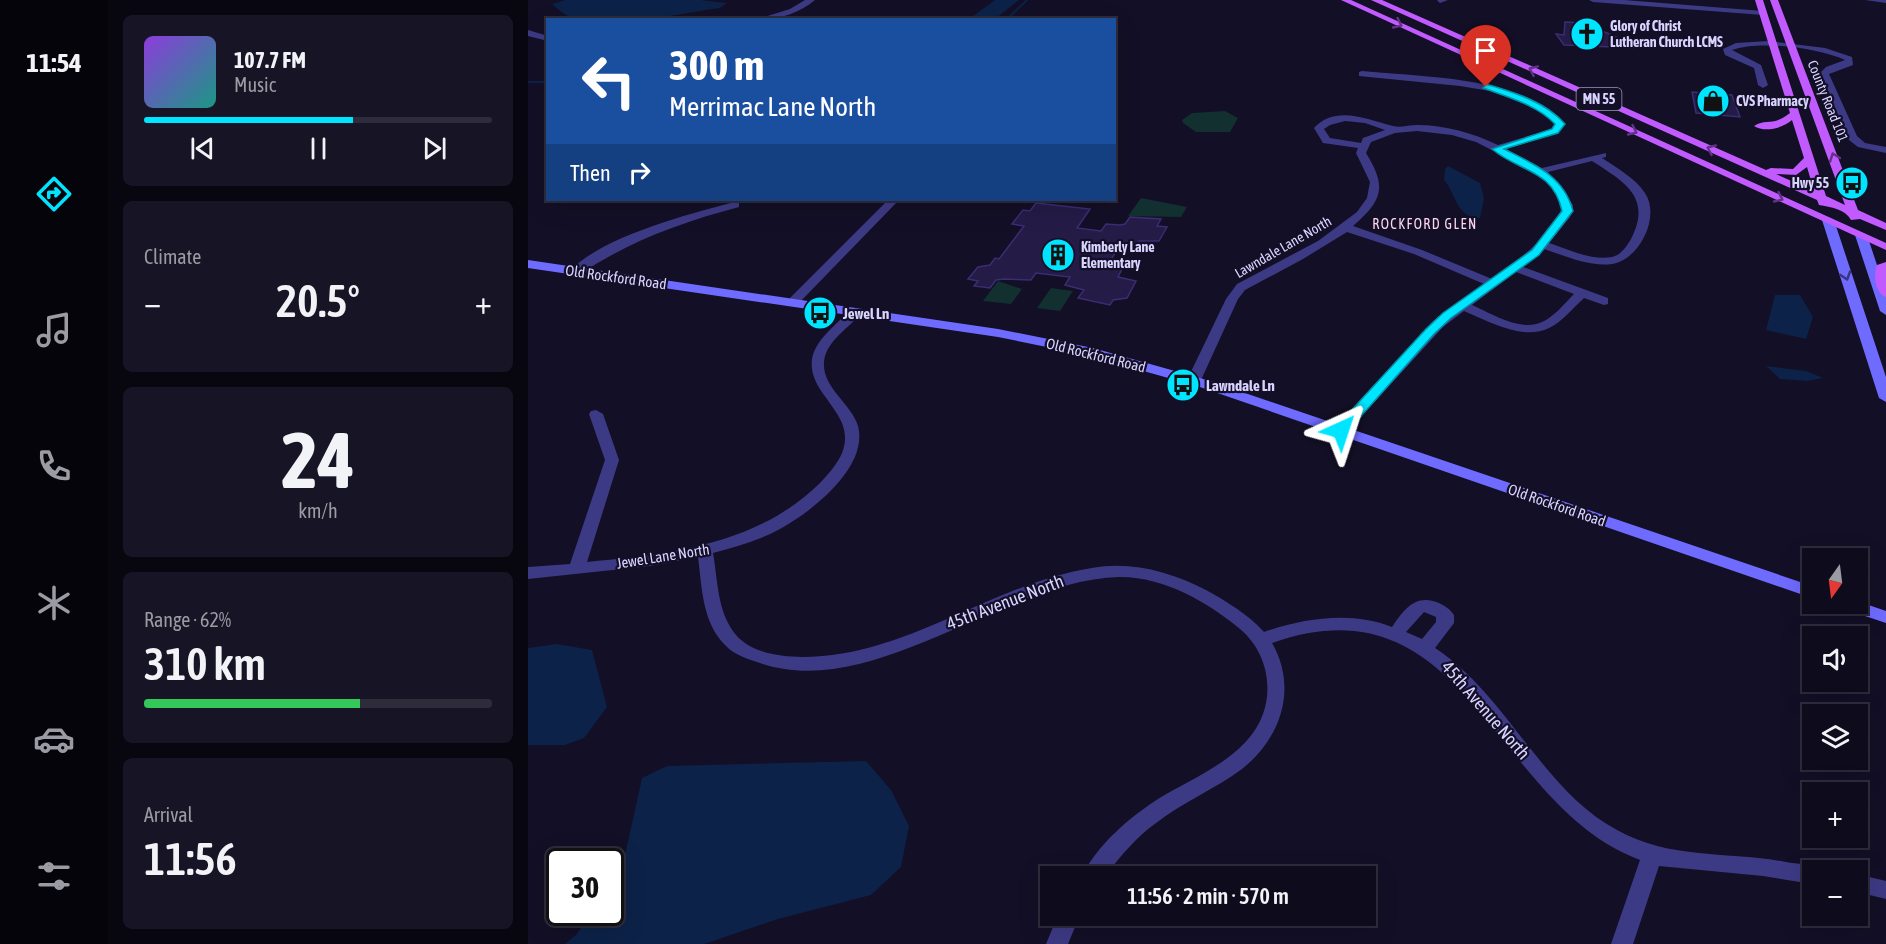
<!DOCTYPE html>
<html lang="en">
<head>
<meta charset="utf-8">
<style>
	:root { --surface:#0e0b1c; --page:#171425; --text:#f1f3f6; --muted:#9b9ba3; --line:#2e2b3b; --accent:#00e5ff }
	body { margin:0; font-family:"Asap Condensed",sans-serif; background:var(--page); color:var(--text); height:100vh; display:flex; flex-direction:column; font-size:22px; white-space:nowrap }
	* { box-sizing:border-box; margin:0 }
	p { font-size:20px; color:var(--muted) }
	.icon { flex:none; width:33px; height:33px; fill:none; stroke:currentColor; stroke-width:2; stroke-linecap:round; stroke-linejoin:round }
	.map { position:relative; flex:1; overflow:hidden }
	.drawer { display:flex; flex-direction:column; gap:15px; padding:15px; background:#08060f; width:420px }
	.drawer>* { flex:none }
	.hud { position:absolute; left:18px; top:18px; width:570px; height:183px; border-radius:0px; box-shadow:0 6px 24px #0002,0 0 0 2px var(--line); background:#1a4fa0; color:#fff; overflow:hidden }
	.needle { width:39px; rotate:194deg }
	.buttons { position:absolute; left:1274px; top:548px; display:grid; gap:12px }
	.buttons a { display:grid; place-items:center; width:66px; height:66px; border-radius:0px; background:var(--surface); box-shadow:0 6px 24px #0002,0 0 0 2px var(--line); font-size:30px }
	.speed { position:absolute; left:18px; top:848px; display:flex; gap:12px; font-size:30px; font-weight:700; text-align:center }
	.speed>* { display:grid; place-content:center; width:78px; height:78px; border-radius:50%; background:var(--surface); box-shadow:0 6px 24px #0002,0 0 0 2px var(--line); line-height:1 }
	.speed .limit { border:3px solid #111; border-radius:9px; background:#fff; color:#111 }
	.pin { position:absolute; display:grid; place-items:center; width:51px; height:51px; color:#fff; margin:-62px -26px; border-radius:50% 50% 50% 0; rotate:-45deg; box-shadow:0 0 6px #0007 }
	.pin .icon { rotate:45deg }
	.me { position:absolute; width:66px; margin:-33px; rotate:42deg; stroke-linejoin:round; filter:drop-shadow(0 0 4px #0008) }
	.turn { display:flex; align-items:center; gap:21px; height:126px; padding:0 24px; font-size:27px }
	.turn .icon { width:78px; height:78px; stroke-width:2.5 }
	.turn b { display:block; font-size:42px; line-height:51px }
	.then { display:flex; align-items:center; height:57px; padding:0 24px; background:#0003; gap:12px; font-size:22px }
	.big { font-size:45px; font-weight:600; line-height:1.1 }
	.drawer .widget { flex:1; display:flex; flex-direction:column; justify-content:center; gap:9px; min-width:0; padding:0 21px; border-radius:9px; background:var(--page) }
	.drawer .dial { align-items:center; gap:0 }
	.dial b { font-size:78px; line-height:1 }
	.song { display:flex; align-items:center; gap:18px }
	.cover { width:72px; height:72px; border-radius:9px; background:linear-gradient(135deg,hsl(270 70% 55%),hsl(170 70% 35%)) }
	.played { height:6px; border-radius:3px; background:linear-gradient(90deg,var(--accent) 60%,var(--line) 60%) }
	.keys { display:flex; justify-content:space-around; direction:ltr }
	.heat { display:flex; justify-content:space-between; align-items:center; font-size:33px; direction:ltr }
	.charge { height:9px; border-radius:4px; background:linear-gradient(90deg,#34c759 62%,var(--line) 0) }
	.trip { position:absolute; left:512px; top:866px; width:336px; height:60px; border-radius:0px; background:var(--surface); box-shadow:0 6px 24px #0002,0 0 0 2px var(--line); font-weight:600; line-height:60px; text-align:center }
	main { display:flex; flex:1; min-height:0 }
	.menu { display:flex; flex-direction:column; width:108px; justify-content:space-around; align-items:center; background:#06040b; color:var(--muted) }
	.menu .icon { width:42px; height:42px }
	.menu .selected { color:var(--accent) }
	.menu b { font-size:27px; color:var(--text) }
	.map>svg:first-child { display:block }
	.green { fill:#12302f }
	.water { fill:#0c2248 }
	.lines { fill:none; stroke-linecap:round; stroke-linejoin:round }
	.stream { stroke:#0c2248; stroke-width:2 }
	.building { fill:#241b47; stroke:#3b2d73; stroke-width:1.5 }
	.street { fill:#3d3a85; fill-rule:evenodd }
	.secondary { fill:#6f6bff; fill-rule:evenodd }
	.primary { fill:#c25bff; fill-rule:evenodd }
	.oneway { stroke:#623188 }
	.oneway2 { stroke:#38347d }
	.route { fill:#00e5ff; stroke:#0095a6; stroke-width:1.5 }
	.labels { text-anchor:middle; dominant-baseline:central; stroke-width:4.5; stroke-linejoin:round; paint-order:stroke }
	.far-poi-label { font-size:14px; font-weight:bold; fill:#d9d4ff; stroke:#130f26; text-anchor:start }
	.shield { fill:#130f26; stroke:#9e99be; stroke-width:1.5 }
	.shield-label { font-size:14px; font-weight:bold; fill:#d9d4ff }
	.far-street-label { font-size:14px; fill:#d9d4ff; stroke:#130f26 }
	.far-neighbourhood-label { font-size:14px; letter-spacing:1.5px; fill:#ffd6f0; stroke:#130f26 }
	.street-label { font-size:15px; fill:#d9d4ff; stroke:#130f26 }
	.poi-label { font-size:15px; font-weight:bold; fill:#d9d4ff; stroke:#130f26; text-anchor:start }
	.near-street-label { font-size:18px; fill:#d9d4ff; stroke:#130f26 }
</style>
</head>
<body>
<main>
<nav class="menu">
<b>11:54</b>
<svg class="icon selected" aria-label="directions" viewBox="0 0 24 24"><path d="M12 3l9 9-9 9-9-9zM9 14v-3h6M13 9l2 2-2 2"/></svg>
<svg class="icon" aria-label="music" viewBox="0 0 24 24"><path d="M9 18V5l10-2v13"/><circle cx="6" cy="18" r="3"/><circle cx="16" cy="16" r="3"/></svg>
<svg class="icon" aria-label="phone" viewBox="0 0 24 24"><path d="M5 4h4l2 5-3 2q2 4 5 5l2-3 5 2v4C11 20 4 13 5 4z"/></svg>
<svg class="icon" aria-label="climate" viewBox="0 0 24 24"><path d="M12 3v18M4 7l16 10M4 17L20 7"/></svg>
<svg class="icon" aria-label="car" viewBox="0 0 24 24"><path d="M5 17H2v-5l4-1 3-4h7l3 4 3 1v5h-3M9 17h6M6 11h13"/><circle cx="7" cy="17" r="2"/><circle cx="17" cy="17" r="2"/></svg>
<svg class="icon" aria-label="filters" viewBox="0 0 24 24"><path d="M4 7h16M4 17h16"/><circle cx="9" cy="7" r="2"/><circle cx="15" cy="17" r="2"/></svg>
</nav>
<section class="drawer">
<div class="widget">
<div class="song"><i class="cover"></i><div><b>107.7 FM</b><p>Music</p></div></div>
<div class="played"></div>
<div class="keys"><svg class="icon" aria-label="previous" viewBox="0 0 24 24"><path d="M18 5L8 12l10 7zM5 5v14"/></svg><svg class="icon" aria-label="pause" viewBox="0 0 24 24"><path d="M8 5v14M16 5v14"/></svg><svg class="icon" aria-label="next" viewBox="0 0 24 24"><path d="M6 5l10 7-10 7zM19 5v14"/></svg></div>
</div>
<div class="widget"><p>Climate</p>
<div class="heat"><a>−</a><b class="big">20.5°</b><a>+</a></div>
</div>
<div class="widget dial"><b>24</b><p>km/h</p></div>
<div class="widget"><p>Range · 62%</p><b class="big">310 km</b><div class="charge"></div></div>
<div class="widget"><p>Arrival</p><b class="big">11:56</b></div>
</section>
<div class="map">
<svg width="1358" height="944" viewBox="0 0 1358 944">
	<rect width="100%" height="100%" fill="#130f26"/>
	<path class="green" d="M697,111L710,118L702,132H668L655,123L654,120L664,113Z
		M613,198L659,207L653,217L600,216Z
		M470,281L494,289L483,304L455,301Z
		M523,288L545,291L532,311L509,308Z"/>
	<path class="water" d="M37,0H173L199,3L192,8C150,14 84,29 43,17C36,15 30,9 24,4Z
		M467,0H491L467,19H441Z
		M920,166L952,183L956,198L952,218C929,219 928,194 916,180L917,169Z
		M1247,295H1272L1285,317L1278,339L1238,330Z
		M1238,366L1278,371L1295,378L1280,381L1252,379Z
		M29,644L64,650L79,707L56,738L37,745H0V648Z
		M338,761L363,790L381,826L373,867L343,895L250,919L176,944H37L49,934L63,912H82L83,883L95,864L114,778L139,766Z"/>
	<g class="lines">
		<path class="stream" d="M478,20L499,0
			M0,82H20"/>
	</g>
	<path class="building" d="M1037,22L1056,23V34L1072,30L1109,46V48L1036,45L1028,34L1036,35Z
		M1164,92L1204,95L1212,117L1168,113Z
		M508,203L562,209L549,228L573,231L578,224L592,225L597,224L602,217L633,219L629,226L639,227L631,241H611L607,248L591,246L579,267L594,269L590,277L608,281L599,298L585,300L582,305L550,298L556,290L537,285L542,277L508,273L503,280L476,279L468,280L462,288L446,286L450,281L440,279L450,267L462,265L467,258L471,259L496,226L484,224L495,210L502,211Z"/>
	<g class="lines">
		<path class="street" d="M277,0H287C270,14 249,20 227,20L262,9Z
			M909,0H920L912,3Z
			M1061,0H1096L1235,11L1239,13L1235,15L1065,2Z
			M1337,0H1358V3Z
			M0,30L20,36V41L0,36Z
			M1241,41L1297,48L1324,57L1325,65L1301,74L1329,136L1337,143L1358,147V153L1330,147L1321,140L1292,73L1298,67L1317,60C1290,48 1232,40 1204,50L1233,65L1240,85L1235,88L1230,85L1226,68L1197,55L1195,49L1208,43Z
			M834,71C891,77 999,76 1037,124L1030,133L978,149L1014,168L1078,153V157L1074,158C1089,168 1107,178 1117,193C1133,217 1111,260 1084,264C1061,267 1038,256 1016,249L995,267L1080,298V304L1076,305L1056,298C1045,308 1034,322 1021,328C995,341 960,321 936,311L915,327L818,433L813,434L806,430L808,427L905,321L956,284L886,254L819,232L775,259L717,290L710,299L673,380L671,383H661L659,380L698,299L709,284L790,241L829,212L839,198L842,182L828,153L830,148L795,143L786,128C808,104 840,120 865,126C872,128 881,125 889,125C917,125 945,133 970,145L1024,129L1027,124L1020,116L974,93L932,86L831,76V72ZM817,121L837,123L857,130L835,138L833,143L802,138L796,129L802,125ZM889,131L924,135L948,142L1009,173L1020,183L1035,205C1023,238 991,259 964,279L894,250L825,226C855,200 859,187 838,153L843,142L867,133ZM1064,161C1095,181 1125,197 1103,239C1099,246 1093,255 1084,257C1063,261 1040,249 1021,243L1042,217L1045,205L1020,172ZM988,272L1046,294C1036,304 1023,321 1008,324C988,329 962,313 944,305Z
			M360,200H371L269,305H261V299Z
			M207,202L211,203V207C154,222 102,241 52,274L48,275L42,271C73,237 163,213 207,202Z
			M328,308L334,312C322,328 298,340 296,362C294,388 323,403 330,426C341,468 282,513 250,530C230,541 207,547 185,553C190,581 189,612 208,635C237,668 310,657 347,646C421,625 487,580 564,568C604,561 642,572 678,590C698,601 721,615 736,632C776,618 824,611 864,627C876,609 888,593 911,603C917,606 922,609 926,615V623L907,648C979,695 1014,790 1089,830C1143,860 1199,851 1258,862C1269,864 1283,864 1292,870H1284V884L1235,876L1131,866L1105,944H1083L1112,860C965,806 939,574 744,643C770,688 753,738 714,769C687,789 655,802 628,823C608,837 592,857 577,876H554C569,845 602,817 630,799C667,776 719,758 735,714C746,683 736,649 712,629C680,602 634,576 591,577C476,580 345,702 232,663C220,659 206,655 197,645C174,622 174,587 170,557L122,566L0,579V567L42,564L77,460L61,414L63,411L68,410L75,414L91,460L59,562C143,554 229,545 292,483C304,470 318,455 317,436C316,421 307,411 299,399C266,357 292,339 324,309ZM896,612L908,617V622L894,639L878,632Z
			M1329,874L1358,881V899L1329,892Z
			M530,915H552L540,944H518Z"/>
		<path class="secondary" d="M1300,217L1306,220L1358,377V402L1351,398L1294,220Z
			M1333,232L1339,235L1358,292V315L1352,311L1327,235Z
			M0,260L470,329L565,348L679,380L1284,586V598L669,386L558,355L470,337L0,268Z
			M1329,601L1358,611V623L1310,607L1308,603Z"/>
		<path class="primary" d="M813,0H823L1358,243V250Z
			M843,0H854L1238,170L1243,168L1265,169L1276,158L1264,120C1255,128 1237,133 1226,126C1239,118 1244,127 1262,113L1227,0H1235L1298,196L1317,205L1242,0H1250L1330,210L1358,223V230L1332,219L1323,220C1317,209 1303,207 1291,205L1289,200ZM1279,167L1286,191L1248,174L1268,175Z
			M1358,262V297C1347,293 1345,275 1349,265Z"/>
	</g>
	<defs><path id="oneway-chevron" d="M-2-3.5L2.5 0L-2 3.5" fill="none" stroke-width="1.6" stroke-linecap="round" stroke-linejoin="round" transform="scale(1.5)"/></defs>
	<g class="oneway">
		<use href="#oneway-chevron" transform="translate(870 24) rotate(25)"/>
		<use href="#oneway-chevron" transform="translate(1005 70) rotate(-156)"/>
		<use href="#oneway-chevron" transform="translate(1105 131) rotate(25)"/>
		<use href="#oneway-chevron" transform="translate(1183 149) rotate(-156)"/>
		<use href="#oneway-chevron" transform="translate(1306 157) rotate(-110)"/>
		<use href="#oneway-chevron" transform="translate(1251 198) rotate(25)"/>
	</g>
	<use class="oneway2" href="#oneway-chevron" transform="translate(1318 276) rotate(72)"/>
	<path class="route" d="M958,84C985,92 1018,102 1037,124L1030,133L976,149C1006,164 1036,176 1045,211L1011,255L923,318L906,334L818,433H808V427L898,329L915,313L1004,250L1034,211C1025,169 991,172 964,149L1024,129L1027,124C1009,105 980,97 955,88Z"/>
	<defs>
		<g id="church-disc" transform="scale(1.725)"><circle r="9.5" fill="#00e5ff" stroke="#130f26"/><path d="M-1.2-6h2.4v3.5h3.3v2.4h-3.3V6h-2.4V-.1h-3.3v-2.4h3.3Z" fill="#111"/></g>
		<g id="shop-disc" transform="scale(1.725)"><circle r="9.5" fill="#00e5ff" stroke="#130f26"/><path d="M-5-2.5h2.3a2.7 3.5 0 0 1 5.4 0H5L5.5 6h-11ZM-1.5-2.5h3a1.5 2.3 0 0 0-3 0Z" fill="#111"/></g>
		<g id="bus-disc" transform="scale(1.725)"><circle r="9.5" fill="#00e5ff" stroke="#130f26"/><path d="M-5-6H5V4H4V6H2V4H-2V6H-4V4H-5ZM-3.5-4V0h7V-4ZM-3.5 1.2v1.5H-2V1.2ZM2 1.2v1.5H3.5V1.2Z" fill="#111"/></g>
		<g id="building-disc" transform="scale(1.725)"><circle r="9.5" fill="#00e5ff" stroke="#130f26"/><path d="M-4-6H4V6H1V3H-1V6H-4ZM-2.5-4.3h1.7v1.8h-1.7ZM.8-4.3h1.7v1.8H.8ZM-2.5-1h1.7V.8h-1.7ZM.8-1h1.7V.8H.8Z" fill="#111"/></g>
	</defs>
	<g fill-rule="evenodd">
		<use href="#church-disc" x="1059" y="34"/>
		<use href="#shop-disc" x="1185" y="101"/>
		<use href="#bus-disc" x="1324" y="183"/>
		<use href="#building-disc" x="530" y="255"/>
		<use href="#bus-disc" x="292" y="313"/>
		<use href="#bus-disc" x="655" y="385"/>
	</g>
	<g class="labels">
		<g class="far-poi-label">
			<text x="1082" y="26">Glory of Christ<tspan x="1082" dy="16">Lutheran Church LCMS</tspan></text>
			<text x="1208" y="101">CVS Pharmacy</text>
			<text x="1301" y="183" text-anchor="end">Hwy 55</text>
			<text x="553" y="247">Kimberly Lane<tspan x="553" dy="16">Elementary</tspan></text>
		</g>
		<rect class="shield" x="1048.5" y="88" width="45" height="22" rx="4.5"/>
		<g class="shield-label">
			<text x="1071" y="99">MN 55</text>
		</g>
		<g class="far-street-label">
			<text transform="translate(1300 101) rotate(68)">County Road 101</text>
			<text transform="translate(755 247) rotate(-30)">Lawndale Lane North</text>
		</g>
		<g class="far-neighbourhood-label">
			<text x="897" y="224">ROCKFORD GLEN</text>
		</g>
		<g class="street-label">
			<text transform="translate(88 277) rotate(8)">Old Rockford Road</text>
			<text transform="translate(568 355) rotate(14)">Old Rockford Road</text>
			<text transform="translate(1029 505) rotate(19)">Old Rockford Road</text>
			<text transform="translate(135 556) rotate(-9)">Jewel Lane North</text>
		</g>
		<g class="poi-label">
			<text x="315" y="313">Jewel Ln</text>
			<text x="678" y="385">Lawndale Ln</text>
		</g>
		<g class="near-street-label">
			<text transform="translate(477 602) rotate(-21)">45th Avenue North</text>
			<text transform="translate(958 710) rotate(49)">45th Avenue North</text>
		</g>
	</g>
</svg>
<div class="buttons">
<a><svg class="needle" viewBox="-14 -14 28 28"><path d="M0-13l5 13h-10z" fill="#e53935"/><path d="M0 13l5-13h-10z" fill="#9b9ba3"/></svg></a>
<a><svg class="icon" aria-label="sound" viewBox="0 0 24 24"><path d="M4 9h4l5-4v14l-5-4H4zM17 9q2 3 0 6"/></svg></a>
<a><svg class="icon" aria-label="layers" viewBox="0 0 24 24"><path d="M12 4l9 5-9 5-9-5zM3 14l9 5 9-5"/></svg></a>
<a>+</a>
<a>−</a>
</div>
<div class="speed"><div class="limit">30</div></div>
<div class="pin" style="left:958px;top:87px;background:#d93025"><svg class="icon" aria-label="arrive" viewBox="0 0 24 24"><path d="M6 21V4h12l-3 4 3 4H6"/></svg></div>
<svg class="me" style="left:813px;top:430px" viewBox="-20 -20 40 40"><path d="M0-17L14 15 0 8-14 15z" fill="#00e5ff" stroke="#fff" stroke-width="4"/></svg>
<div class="trip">11:56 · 2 min · 570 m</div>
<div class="hud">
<div class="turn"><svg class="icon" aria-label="left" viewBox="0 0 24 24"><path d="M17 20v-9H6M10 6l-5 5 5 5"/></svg><div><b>300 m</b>Merrimac Lane North</div></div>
<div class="then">Then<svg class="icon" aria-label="right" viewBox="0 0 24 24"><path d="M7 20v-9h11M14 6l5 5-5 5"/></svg></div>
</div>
</div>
</main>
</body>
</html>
